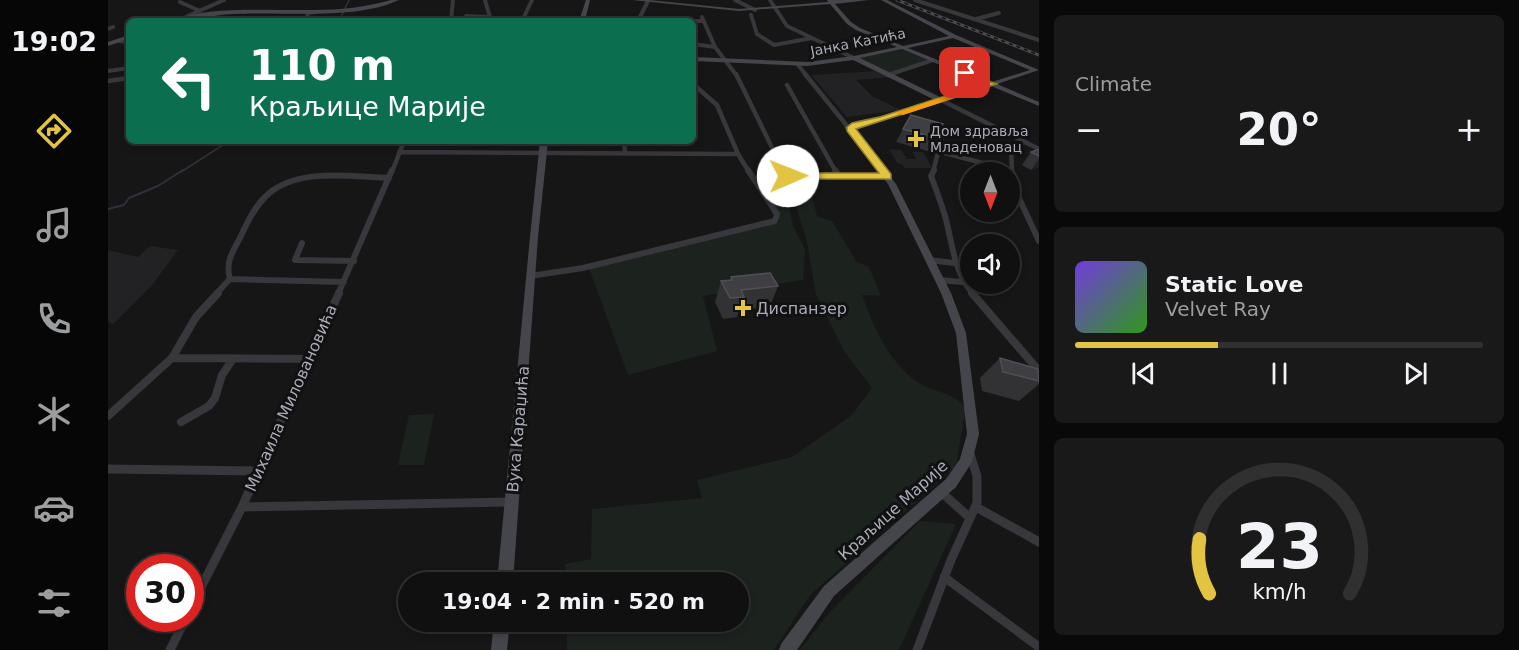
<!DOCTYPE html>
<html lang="en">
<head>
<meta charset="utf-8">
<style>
	:root { --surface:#101011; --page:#19191a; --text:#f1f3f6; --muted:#9c9d9f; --line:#303031; --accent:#e2c442 }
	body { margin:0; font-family:"DejaVu Sans",sans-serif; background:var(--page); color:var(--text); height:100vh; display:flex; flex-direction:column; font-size:22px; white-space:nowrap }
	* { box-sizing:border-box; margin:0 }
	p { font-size:20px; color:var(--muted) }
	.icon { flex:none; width:33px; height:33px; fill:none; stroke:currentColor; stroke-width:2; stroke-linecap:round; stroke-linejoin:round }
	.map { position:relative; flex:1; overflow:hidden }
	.panel { display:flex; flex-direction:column; gap:15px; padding:15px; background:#090909; width:480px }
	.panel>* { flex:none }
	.banner { position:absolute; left:18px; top:18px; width:570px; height:126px; border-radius:9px; box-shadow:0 3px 9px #0003,0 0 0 2px var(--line); background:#0b6e4f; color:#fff; overflow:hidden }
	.needle { width:39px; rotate:180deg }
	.tools { position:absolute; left:852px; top:162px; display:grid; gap:12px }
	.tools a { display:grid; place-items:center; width:60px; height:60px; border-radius:50%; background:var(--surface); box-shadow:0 3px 9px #0003,0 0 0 2px var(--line); font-size:30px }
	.speed { position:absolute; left:18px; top:554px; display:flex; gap:12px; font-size:30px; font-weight:700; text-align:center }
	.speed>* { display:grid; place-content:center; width:78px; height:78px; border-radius:50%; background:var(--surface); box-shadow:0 3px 9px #0003,0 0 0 2px var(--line); line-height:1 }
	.speed .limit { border:9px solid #d22; background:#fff; color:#111 }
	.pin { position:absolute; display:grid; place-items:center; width:51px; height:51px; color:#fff; margin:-26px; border-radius:12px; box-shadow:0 3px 9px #0006 }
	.me { position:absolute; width:66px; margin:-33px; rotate:89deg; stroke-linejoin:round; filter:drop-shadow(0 0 4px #0008) }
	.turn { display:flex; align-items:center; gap:21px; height:126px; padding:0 24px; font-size:27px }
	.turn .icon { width:78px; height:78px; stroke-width:2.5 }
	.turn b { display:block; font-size:42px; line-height:51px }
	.big { font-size:45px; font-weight:700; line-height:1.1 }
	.panel .card { flex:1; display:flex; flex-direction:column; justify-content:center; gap:9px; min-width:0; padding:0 21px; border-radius:9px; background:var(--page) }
	.panel .dial { align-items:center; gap:0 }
	.dial svg { height:156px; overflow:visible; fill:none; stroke:var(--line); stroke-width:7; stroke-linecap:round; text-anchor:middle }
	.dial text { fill:var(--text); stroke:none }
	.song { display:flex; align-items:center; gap:18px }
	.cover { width:72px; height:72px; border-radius:9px; background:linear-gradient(135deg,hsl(260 70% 55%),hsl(110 70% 35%)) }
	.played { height:6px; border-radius:3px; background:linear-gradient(90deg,var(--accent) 35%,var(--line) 35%) }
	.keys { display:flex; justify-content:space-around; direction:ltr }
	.heat { display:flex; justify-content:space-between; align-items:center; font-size:33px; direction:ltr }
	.trip { position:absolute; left:290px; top:572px; width:351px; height:60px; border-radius:30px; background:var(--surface); box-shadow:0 3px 9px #0003,0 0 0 2px var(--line); font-weight:700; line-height:60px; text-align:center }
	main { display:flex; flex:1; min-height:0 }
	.menu { display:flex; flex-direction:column; width:108px; justify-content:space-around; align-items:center; background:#060607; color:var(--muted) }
	.menu .icon { width:42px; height:42px }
	.menu .current { color:var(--accent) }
	.menu b { font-size:27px; color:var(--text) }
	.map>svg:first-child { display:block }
	.built { fill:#222224 }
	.green { fill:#1c221e }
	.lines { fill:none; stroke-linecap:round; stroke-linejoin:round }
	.stream-far1 { stroke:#2d323a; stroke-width:1.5 }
	.stream { stroke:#2d323a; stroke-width:2 }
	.street-far4 { stroke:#37373c; stroke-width:4 }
	.street-far3 { stroke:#37373c; stroke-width:4.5 }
	.street-far2 { stroke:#37373c; stroke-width:6 }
	.street-far1 { stroke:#37373c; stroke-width:8 }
	.street { stroke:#37373c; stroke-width:9 }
	.secondary { fill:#45464c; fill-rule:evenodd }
	.rail-casing { stroke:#4a4b51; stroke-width:3 }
	.rail { stroke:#111112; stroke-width:1.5; stroke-dasharray:4; stroke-linecap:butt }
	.wall { fill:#323235 }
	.shaded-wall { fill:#212123 }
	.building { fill:#3f3f43; stroke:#4f5055; stroke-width:1.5 }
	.route { fill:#e2c442; stroke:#937f2b; stroke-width:1.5 }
	.slow { fill:#f59e0b }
	.poi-dot { fill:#e2c442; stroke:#111112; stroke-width:2 }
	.labels { text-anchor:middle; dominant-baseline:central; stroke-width:6; stroke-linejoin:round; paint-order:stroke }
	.far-street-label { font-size:14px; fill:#a9abb6; stroke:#111112 }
	.far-poi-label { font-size:14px; fill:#a9abb6; stroke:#111112; text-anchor:start }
	.poi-label { font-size:16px; fill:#a9abb6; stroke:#111112; text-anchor:start }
	.street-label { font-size:16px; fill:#a9abb6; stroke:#111112 }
</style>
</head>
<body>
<main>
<nav class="menu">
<b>19:02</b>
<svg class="icon current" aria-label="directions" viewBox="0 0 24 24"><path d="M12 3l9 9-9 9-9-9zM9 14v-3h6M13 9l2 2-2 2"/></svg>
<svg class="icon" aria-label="music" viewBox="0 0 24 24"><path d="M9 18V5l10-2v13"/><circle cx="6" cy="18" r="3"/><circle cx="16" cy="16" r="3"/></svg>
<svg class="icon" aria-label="phone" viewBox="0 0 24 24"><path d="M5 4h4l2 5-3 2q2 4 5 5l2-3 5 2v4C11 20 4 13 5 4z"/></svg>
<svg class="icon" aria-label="climate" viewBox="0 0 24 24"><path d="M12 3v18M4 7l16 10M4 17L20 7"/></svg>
<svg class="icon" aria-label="car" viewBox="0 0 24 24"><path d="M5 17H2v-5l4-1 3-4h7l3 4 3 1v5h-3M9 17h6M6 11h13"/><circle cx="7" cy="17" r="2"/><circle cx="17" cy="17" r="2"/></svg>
<svg class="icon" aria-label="filters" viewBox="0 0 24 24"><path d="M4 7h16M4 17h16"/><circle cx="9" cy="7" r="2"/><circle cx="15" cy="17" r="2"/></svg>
</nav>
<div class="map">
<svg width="931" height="650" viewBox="0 0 931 650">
	<rect width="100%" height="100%" fill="#161617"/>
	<path class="built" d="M769,71L782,77L748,80L764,96L793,110L739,117L703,75Z
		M781,149L793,150L799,159H809L804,152H815L824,168H797L794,164L789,163Z
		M42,246L70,250L45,284L5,324L0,322V250L30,257Z"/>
	<path class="green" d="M793,49L822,61L782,73L751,58Z
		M700,180L709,216L724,221L749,262L761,267L773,296L754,295C766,327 782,366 813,384C831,394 841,391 858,407L848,466L702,595L666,650H459V621H630V582H457V564L483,559L484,509L594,498L589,480L684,457L744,415L764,388L736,351L708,295L699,242L682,186L687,182Z
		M678,190L685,226L697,249L695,280L595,296L609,351L520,375L481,268L672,222L660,193Z
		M326,414L316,465H290L301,415Z
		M812,521L848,524L791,650H692L720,614Z"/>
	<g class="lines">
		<path class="stream-far1" d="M231,21L241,0
			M73,172L121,141"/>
		<path class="stream" d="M0,209L16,205L21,198L50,186L75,170"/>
		<path class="street-far4" d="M627,0L647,10
			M662,0L679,26L746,58
			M807,0L931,40
			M72,2L92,11
			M643,15L649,34L666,45L704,38
			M358,16L382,17L377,0
			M594,17L607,47L629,76
			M73,19L116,0
			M868,19L891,13
			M198,21L200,13L207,12
			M343,21L345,0
			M414,21L424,0
			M530,21L540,1
			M568,21H594
			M0,29L5,27
			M10,41L21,42
			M585,44L607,47
			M690,65L699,76
			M0,71L21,68
			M780,75L825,60"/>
		<path class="street-far3" d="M628,74L676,172
			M697,74L740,127
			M780,75L782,74
			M0,81L21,78
			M585,84L609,105L630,154L641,172
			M679,85L728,172
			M833,100L931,149
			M516,141L517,153
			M829,151L901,170
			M291,152L630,154
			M284,172L296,141
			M825,172L834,136
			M904,172L903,147L917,142"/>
		<path class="street-far2" d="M676,170L678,175L779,176
			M727,170L731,176
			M826,170L823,176C828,189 833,203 837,216C845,245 845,270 865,294
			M903,170L910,196L931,241
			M194,243L187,260L246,261
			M821,260L846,263
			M422,276L475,268L667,221L669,214L640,170
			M122,279L236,282
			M831,280L855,282
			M108,294L122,279C117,262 125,251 133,236C140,220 149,202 164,191C195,168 245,177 281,178
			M230,294L284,170"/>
		<path class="street-far1" d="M864,293L931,371
			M64,358L201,359
			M0,416L64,358L88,317L110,293
			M73,422L101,406L107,398L114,375L125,359
			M159,451L231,293"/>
		<path class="street" d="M160,449L134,507L404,502
			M0,469L149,471
			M833,492L862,518
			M868,507L931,542
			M836,577L931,647
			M82,609L134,507
			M62,650L78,618
			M809,650L843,560L869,503V476L862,454"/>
		<path class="secondary" d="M283,0H291C246,21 174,11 125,14C104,15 85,21 64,21C99,5 167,11 206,10C232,10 258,7 283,0Z
			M478,0H482L477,21H471Z
			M524,0H541L631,9L720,2L719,0H761L727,4L743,22L752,28L795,46L841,36L773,0H779L848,35L931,70L889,84L931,102V106L883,86L779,119L752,124L744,128L788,184L843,293L858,333L871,434L864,462L848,487L726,596L689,650H671L673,644L716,586L838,479L852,459L859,434L848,333L833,293L780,184L736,127L748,121L782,114L827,100L745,60L699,66L585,61V57L699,62L746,56L789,47L748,30L739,24L722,4L631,11ZM845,38L922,70L884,82L800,48ZM794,49L877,84L834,98L752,58Z
			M21,35V39L0,46V42Z
			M432,141H440L430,237L405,582H389L422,237Z
			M386,621H402L399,650H383Z"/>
		<g class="rail-casing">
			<path id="rail" d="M789,0L931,55"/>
		</g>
		<use href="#rail" class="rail"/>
	</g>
	<path class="wall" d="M795,129L828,138L820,151L788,142Z
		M931,149V167L923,170L914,165L923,152Z
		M623,277L670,286L662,307L631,310L629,317L615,319L607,302L613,281L622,280Z
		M892,358L931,372V384L911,401L874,391L872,378Z"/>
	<path class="shaded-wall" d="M931,159V167L923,170Z"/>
	<path class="building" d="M803,115L835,124L828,138L795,129Z
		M931,149V156L923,152Z
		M662,273L670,286L633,290L636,297L622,298L613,281L624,280L623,277Z
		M892,358L930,369L931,381L895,372Z"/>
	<path class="route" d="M854,71L889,84L748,129L783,174V179H680L675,176L680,173H771L739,131V127L744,123L772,117L877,83L854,74Z"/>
	<path class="slow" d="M856,90L859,94L795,115L787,113Z"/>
	<g class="poi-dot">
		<path d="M805 130h6v6h6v6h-6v6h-6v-6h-6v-6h6z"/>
		<path d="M632 299h6v6h6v6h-6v6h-6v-6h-6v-6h6z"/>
	</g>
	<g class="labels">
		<g class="far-street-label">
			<text transform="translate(750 42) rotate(-11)">Јанка Катића</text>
		</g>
		<g class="far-poi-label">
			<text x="822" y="131">Дом здравља<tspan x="822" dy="16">Младеновац</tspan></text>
		</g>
		<g class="poi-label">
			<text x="648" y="308">Диспанзер</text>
		</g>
		<g class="street-label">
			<text transform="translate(183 398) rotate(-66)">Михаила Миловановића</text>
			<text transform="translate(410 429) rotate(-85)">Вука Караџића</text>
			<text transform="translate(785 510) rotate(-42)">Краљице Марије</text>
		</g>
	</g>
</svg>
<div class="tools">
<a><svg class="needle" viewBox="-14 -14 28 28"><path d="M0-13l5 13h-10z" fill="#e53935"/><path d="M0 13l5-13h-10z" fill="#9c9d9f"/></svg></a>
<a><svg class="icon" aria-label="sound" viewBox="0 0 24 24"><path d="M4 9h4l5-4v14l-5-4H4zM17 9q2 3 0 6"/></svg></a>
</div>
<div class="speed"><div class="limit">30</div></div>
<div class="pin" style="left:857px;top:73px;background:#d93025"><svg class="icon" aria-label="arrive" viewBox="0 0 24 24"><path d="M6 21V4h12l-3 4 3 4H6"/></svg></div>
<svg class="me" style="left:680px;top:176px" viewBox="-20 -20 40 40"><circle r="19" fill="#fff"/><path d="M0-13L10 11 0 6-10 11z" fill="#e2c442"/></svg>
<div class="trip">19:04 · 2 min · 520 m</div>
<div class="banner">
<div class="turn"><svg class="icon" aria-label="left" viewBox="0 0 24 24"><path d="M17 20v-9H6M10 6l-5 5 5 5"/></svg><div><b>110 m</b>Краљице Марије</div></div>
</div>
</div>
<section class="panel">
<div class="card"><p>Climate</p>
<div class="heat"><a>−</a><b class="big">20°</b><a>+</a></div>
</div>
<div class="card">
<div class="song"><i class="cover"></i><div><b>Static Love</b><p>Velvet Ray</p></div></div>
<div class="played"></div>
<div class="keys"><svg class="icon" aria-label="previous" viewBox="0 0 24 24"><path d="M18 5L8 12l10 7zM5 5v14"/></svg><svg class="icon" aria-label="pause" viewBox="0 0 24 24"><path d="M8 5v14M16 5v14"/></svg><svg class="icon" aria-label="next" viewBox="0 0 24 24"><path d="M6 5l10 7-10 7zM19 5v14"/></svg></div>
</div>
<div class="card dial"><svg viewBox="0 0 100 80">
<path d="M14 69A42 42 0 1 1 86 69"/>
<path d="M14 69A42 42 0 0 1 9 41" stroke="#e2c442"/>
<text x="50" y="56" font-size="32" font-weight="700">23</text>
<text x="50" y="72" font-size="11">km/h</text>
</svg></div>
</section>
</main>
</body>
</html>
